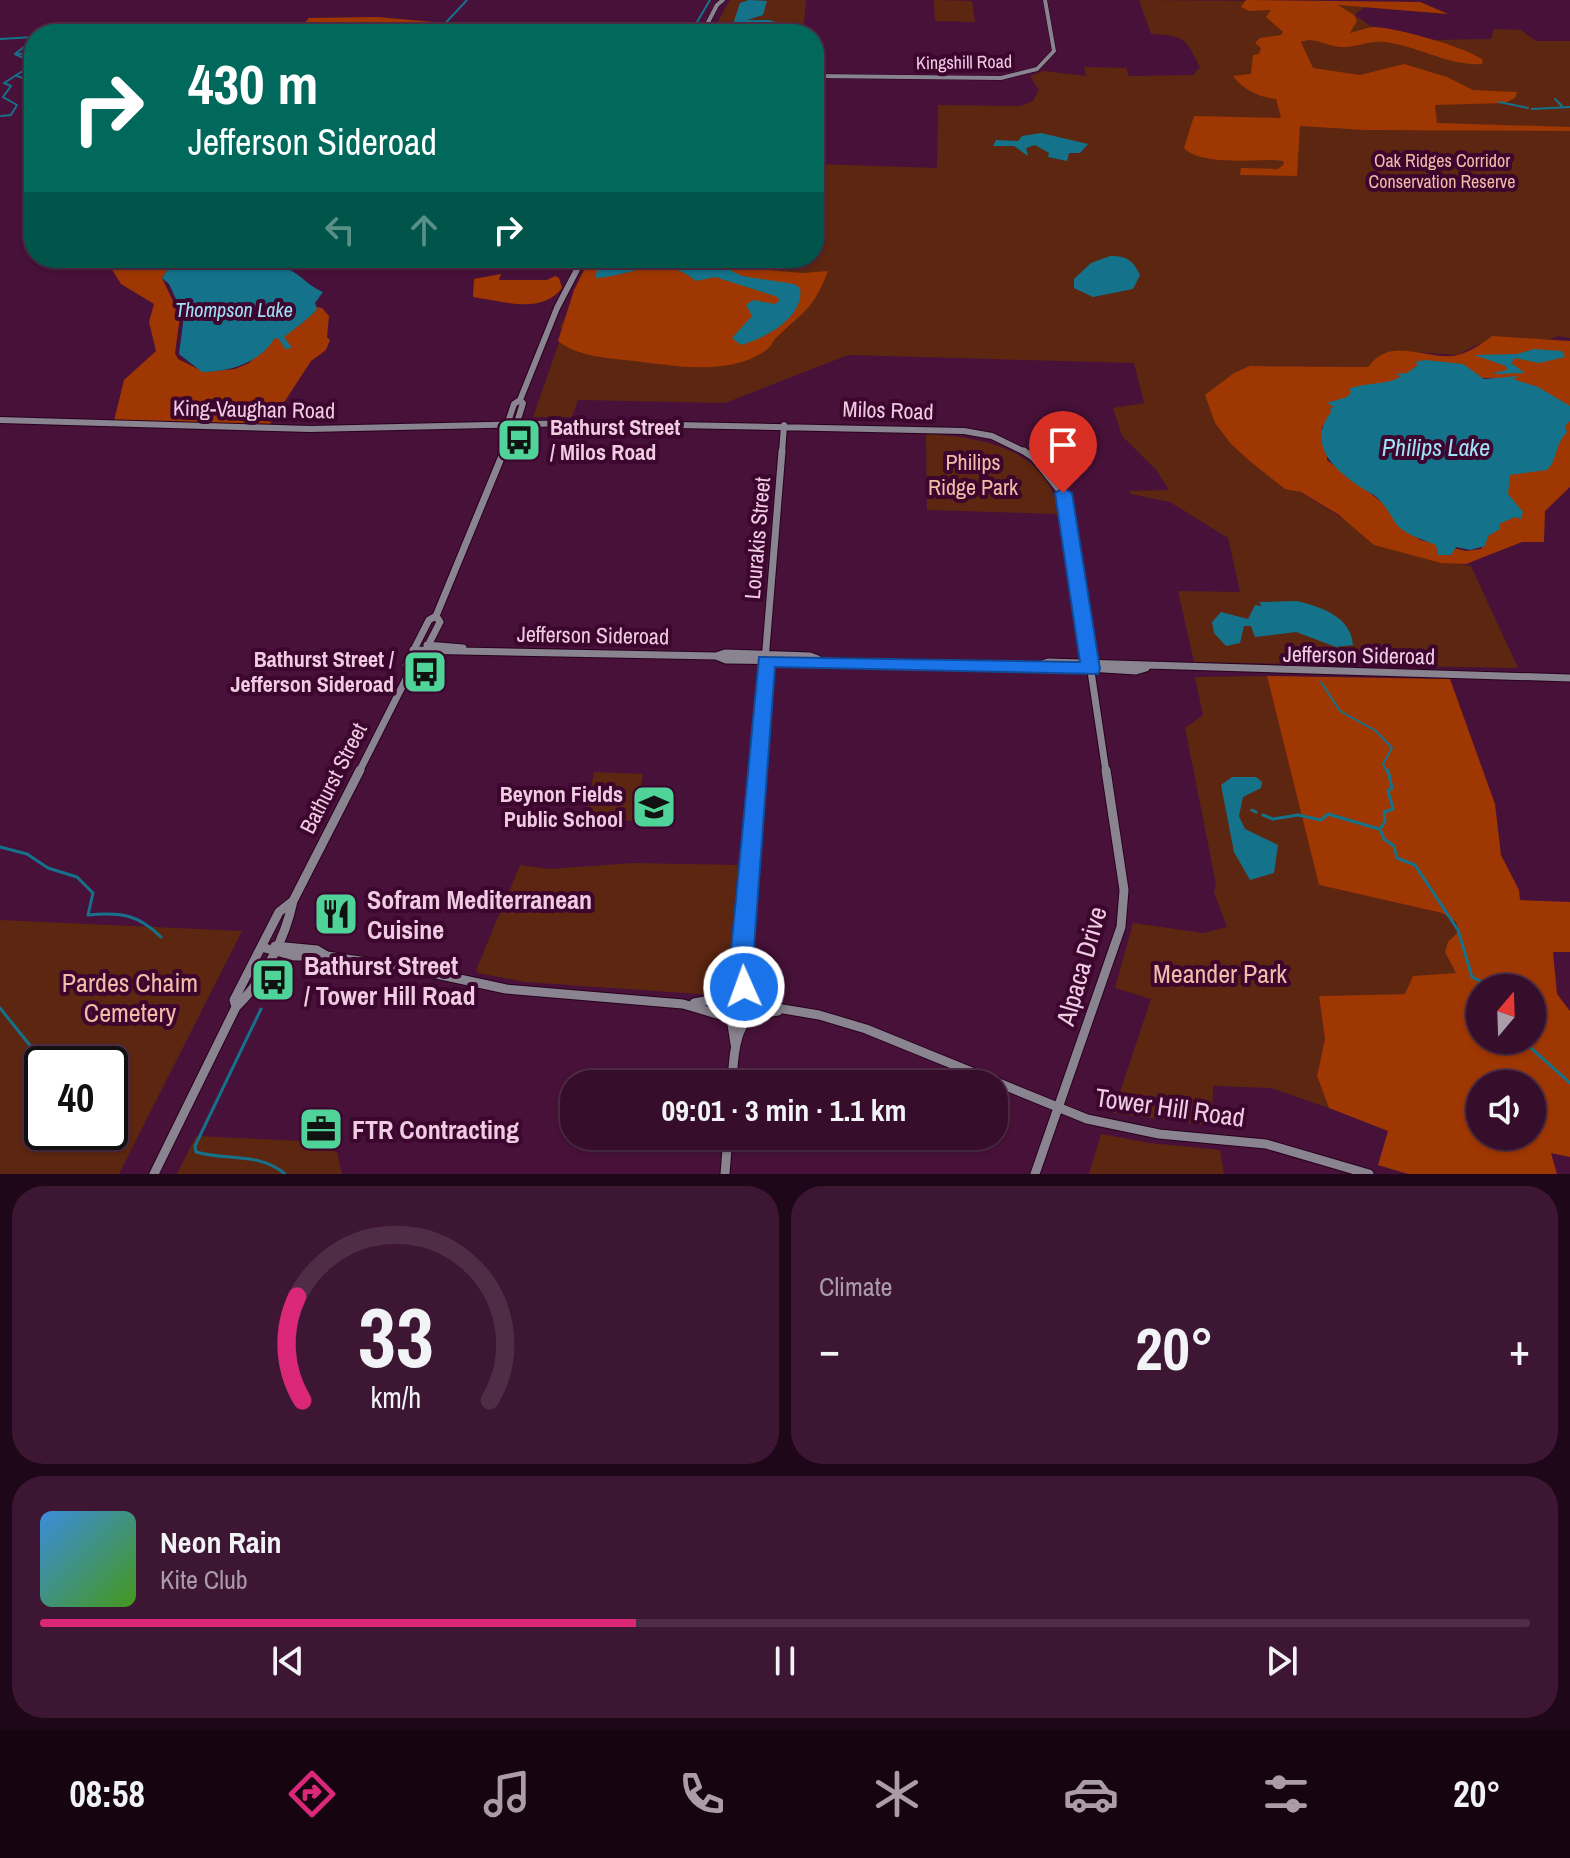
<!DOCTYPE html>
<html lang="en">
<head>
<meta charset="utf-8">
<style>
	:root { --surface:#360d2b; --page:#3d1633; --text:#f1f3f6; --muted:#aa9ca9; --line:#502d47; --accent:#db2777 }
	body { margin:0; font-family:"Archivo Narrow",sans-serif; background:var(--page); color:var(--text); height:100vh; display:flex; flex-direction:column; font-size:30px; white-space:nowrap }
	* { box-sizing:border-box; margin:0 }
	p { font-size:26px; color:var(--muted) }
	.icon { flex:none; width:44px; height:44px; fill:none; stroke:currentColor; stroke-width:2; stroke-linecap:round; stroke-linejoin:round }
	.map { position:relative; height:1174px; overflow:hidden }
	.panel { display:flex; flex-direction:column; gap:12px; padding:12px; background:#1e0718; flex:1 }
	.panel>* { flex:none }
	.hud { position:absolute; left:24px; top:24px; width:800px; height:244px; border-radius:32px; box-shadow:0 2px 6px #0004,0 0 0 2px var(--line); background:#00695c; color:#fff; overflow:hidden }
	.needle { width:52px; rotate:19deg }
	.buttons { position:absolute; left:1466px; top:974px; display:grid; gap:16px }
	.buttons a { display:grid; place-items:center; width:80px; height:80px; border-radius:50%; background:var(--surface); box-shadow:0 2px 6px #0004,0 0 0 2px var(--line); font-size:40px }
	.speed { position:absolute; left:24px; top:1046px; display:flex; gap:16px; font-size:40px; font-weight:700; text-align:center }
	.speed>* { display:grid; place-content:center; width:104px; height:104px; border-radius:50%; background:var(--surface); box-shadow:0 2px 6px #0004,0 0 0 2px var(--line); line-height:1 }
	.speed .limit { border:4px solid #111; border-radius:12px; background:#fff; color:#111 }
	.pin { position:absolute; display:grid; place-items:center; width:68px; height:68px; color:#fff; margin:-82px -34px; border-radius:50% 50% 50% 0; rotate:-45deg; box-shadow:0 0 8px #0007 }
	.pin .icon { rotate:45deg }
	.me { position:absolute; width:88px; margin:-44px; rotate:358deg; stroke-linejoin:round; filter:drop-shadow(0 0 6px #0008) }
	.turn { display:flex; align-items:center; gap:28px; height:168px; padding:0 32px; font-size:36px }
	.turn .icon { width:104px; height:104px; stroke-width:2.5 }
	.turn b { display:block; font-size:56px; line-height:68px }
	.lanes { display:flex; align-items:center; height:76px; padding:0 32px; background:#0003; justify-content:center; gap:40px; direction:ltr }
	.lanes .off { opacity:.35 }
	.big { font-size:60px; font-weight:800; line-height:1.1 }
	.panel .tile { flex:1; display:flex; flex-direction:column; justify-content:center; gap:12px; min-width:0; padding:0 28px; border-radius:32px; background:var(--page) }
	.panel .dial { align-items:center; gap:0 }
	.dial svg { height:208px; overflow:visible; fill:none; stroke:var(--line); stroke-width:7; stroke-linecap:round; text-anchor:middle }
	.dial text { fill:var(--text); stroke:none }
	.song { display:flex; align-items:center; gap:24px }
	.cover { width:96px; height:96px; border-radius:12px; background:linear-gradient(135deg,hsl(210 70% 55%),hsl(100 70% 35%)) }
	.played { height:8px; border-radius:4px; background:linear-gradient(90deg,var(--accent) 40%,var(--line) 40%) }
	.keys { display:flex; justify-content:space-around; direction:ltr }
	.heat { display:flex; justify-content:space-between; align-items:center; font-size:44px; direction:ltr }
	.panel .tiles { flex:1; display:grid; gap:12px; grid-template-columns:1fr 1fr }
	.tile:last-child { grid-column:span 2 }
	.trip { position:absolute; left:560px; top:1070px; width:448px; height:80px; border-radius:32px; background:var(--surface); box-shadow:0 2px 6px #0004,0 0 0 2px var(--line); font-weight:800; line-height:80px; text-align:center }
	.menu { display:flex; height:128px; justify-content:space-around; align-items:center; background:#160511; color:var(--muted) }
	.menu .icon { width:56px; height:56px }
	.menu .selected { color:var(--accent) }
	.menu b { font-size:36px; color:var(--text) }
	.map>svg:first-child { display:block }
	.green { fill:#5d2611; fill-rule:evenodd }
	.forest { fill:#9f3702; fill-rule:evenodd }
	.water { fill:#14738b }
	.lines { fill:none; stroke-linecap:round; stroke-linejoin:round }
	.stream-far1 { stroke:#14738b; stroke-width:2 }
	.stream { stroke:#14738b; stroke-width:3 }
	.secondary-far3-casing { stroke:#28011e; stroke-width:5 }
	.secondary-far2-casing { stroke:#28011e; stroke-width:8 }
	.secondary-far1-casing { stroke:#28011e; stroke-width:9 }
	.secondary-casing { stroke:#28011e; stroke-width:11 }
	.secondary-far3 { stroke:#89848f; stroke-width:4 }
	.secondary-far2 { stroke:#89848f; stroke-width:6 }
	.secondary-far1 { stroke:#89848f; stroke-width:7 }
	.secondary { stroke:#89848f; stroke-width:9 }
	.route { fill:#1a73e8; stroke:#114b97; stroke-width:2 }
	.labels { text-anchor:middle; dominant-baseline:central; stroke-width:8; stroke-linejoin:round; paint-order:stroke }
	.far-street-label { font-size:18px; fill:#efcce1; stroke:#3d062f }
	.far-park-label { font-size:18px; fill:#f4bba7; stroke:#3d062f }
	.far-water-label { font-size:20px; font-style:italic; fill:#a0e1f6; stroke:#3d062f }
	.street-label { font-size:22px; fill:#efcce1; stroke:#3d062f }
	.poi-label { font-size:22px; font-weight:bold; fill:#efcce1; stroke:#3d062f; text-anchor:end }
	.park-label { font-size:22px; fill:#f4bba7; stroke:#3d062f }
	.water-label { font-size:24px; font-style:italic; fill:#a0e1f6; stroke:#3d062f }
	.near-poi-label { font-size:26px; font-weight:bold; fill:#efcce1; stroke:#3d062f; text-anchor:start }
	.near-street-label { font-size:26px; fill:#efcce1; stroke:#3d062f }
	.near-park-label { font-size:26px; fill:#f4bba7; stroke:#3d062f }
</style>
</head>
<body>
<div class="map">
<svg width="1570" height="1174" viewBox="0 0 1570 1174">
	<rect width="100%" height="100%" fill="#481139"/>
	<path class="green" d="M730,0H806L803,34H711Z
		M934,0L972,1L975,22L935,21Z
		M1139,0L1420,2L1448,14L1364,7L1355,15L1370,26L1409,33L1428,40L1491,39L1494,29L1521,30L1536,41H1570V338L1558,336L1551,339L1479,344L1457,355L1416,352L1369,367L1250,366L1299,491L1350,523L1420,557L1471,566L1518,668L1194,662L1178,591L1240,592L1228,538L1170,502L1131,494L1130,491L1169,490L1157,471L1122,436L1113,408L1144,403L1134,363L848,355L725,403L578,400L572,417H533L563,331L560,326L576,301L596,258H814V164L937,168L938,105L1020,106L1033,101L1039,90L1030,76L1043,71L1086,76L1084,67L1126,68L1129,76L1193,75L1200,67C1185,37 1185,36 1151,34Z
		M926,434C981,437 1049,448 1059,514L927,510Z
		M1267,676L1319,885L1442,913L1456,922L1459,932L1448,942L1457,973L1406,994L1319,996L1325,1039L1317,1076L1329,1108L1271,1088L1213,1086L1212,1126L1113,1113L1151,999L1115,988L1133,923L1203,933L1227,927L1214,892L1216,884L1185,728L1203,715L1195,677Z
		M594,772L643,774L636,821L585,819Z
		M634,863L738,865L727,986L714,995L525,982L478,973L476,970L520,865L549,869Z
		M0,920L242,931L119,1174H0ZM42,1064H110V1132H42Z
		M1101,1134L1150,1143L1220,1150L1224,1174H1089Z
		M196,1136L302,1141L337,1152L342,1174H177Z"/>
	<path class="forest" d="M1246,0L1420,2L1448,14L1338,5L1354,15L1357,21L1350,33C1359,31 1367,27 1375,27C1397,28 1466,47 1483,60L1482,64C1448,66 1418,46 1385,42C1370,40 1357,47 1342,47C1328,47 1315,36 1301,42L1313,68L1360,75L1404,64L1447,77L1473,90L1517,92L1515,98L1505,103L1435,105L1437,123L1570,127V131L1366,130L1300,126L1297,176L1240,175L1241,168L1278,169L1284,164L1283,161L1274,160C1252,160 1199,165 1184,148L1194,116L1281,118L1276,99C1259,97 1243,90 1233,76L1251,74L1253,55L1259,54L1261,48L1255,43L1260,38L1281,35L1283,32L1266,17L1271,10L1249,11L1241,7Z
		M377,17L445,23L444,34H295L309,18Z
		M112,258H179L170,265L162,278L180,316L175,353L178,359L204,372L235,369L249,363L271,340L286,334L293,325L313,314L316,307L322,308L329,316L327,337L330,340L326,350L311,361L270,424L114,421L124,380L156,351L149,322L154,304L121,284L111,268Z
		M590,258H627L803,273L828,271C813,310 804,311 777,337C772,342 771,347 765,351C728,376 675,366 634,361C608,358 578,357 558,341L574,290Z
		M501,274L499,280H547L555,276L559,278L562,288C542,315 502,301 473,297L474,279Z
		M1492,336L1570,341V408L1535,388L1504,378H1404L1339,410L1322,427L1328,446L1327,460L1383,503L1399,523L1420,540L1466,551L1481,549C1493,528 1493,501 1505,479C1516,458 1554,439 1570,412V487L1545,511L1544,542H1522L1466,564L1441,563L1374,545L1339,515L1301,492L1285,489L1252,463L1231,444L1215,423L1205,395L1234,373L1250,366L1368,367C1392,334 1427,362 1458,355C1470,352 1483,343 1492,336Z
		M1267,676L1450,679L1495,804L1501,855L1519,890L1520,900L1570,902V952H1553L1557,994L1570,1011V1157L1551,1153L1557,1174H1408L1378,1165L1388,1131L1329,1108L1317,1076L1325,1039L1319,996L1405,994L1413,976L1456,973L1445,952L1448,942L1459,931L1456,922L1442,913L1319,885ZM1480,988H1532V1040H1480ZM1480,1084H1532V1136H1480Z"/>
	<path class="water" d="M749,0L767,1L763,15L747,20H769L789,26L748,33L731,30L740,3Z
		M1041,133L1088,144L1080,153H1069L1067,161L1048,157L1049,153L1035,145L1026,148L1028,156L1014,146H993L996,140L1018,141L1022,136Z
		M1110,256C1127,256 1133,260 1140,275L1133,289L1093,297L1074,288V279L1091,263Z
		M179,258C214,258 256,254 288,269C303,276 308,286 323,292L315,303L317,309C312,316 292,331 284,337L292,348L285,349L279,339L275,338C258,364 231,371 202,372L179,354L184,316L169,284L162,278L169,267Z
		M606,258H706L742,276L794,284L800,288C805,317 766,338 741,345L732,338L752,316L746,305L753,300L775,304L779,301L778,297L715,277L696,281C660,252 635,276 595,278L599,263Z
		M1534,349L1562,351L1565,357L1539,363L1515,358L1511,363L1525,373L1497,374L1493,373L1507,370L1506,366L1474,355L1517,354Z
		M1425,360L1463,364L1484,379L1519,376L1513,379L1538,387L1570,406V421L1565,426L1567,432C1554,445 1558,460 1547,470L1510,475L1508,494L1523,512L1521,519L1515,517L1499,524L1500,529L1488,536L1485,546L1470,550L1456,547L1451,555H1438L1436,545C1422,539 1402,534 1394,521C1390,513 1381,499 1372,494C1342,476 1303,449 1331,412L1330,408L1334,407L1327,403L1347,397L1351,392L1349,389C1365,382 1391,385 1401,376L1395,374L1407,373L1418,365L1415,362Z
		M1297,601C1322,607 1351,617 1353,645L1336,647L1296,632L1255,637L1251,626H1244L1240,643L1226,646L1214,633L1212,622L1221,612L1248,619L1255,605L1262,606L1259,602Z
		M1232,777H1256L1262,782L1261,788L1243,797L1239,816L1245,829L1278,845L1274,873L1250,880L1234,852L1221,785Z"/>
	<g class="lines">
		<path class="stream-far1" d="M438,31L467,0
			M424,34L438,31L450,34
			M461,34H473
			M475,34L479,33
			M690,34L710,0
			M0,39L34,37
			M15,54L34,39
			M15,54L34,63
			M16,54L34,53
			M17,76L34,82
			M1555,99L1562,106
			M1499,102L1528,108
			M1532,109L1570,107
			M1,116L11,115L17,105L3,97L11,86L4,83L32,65L29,62
			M1321,682L1340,711L1376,731L1392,748L1383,764L1387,772"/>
		<path class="stream" d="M1388,770L1392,788L1388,791L1393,809L1384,812L1385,821L1380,829L1384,839L1394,846L1397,858L1415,865L1458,930L1472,977L1480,981V988
			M1252,810L1256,812
			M1263,815L1273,819L1298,815L1321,820L1328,814L1379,829
			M0,847L27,854L48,868L77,877L93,893L88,915C120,912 138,914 161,937
			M0,1008L45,1064
			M261,1009L195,1146L196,1152C226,1161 260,1152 285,1174
			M1522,1040L1570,1083"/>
		<g class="secondary-far3-casing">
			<path id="secondary-far3" d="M702,34L717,5L723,0
				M814,76L1001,78L1037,69L1054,51L1045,0"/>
		</g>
		<g class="secondary-far2-casing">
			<path id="secondary-far2" d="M0,420L310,429L577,423L964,431L992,436L1027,453
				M506,447L501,443L514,404L520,400L557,308L583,258
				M504,453L511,442L523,403L520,400
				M782,453L784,425"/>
		</g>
		<g class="secondary-far1-casing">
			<path id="secondary-far1" d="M1024,451L1034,458L1065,497L1106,772
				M427,645L463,648
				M413,650L716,656L725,653L810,656L818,659
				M716,656L726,660L1039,665L1136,671L1146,668
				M1039,665L1048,662L1570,678
				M409,673L406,665L429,620L436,616L504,451
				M359,772L409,673L417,667L440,622L436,616
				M756,772L782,451"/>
		</g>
		<g class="secondary-casing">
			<path id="secondary" d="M275,946L317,950L327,956
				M261,947L294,956H327L413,969L506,989L683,1004L734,1019L745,1018
				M742,967L747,996
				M729,997L735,987L741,961L756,770
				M694,1003L738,995L752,1001C752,1015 742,1023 738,1037C733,1052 733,1069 732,1084
				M753,1004L819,1015L866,1029L1087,1119L1159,1134L1266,1144L1369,1174
				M236,1007L234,1000L279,912L293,901L360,770
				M751,1015L778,1011
				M731,1018L735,1044
				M154,1174L236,1007C264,980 285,939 293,901
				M725,1174L728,1136
				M1035,1174L1121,927L1124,890L1106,770"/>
		</g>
		<use href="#secondary-far3" class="secondary-far3"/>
		<use href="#secondary-far2" class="secondary-far2"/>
		<use href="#secondary-far1" class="secondary-far1"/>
		<use href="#secondary" class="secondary"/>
	</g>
	<path class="route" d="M1063,488L1072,493L1100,669L1098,674L775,667L753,961L755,987L752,994L744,997L735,994L730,961L759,657L1080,662L1055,493Z"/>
	<defs>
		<g id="bus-square" transform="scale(2.3)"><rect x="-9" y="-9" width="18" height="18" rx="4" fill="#50d398" stroke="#3d062f"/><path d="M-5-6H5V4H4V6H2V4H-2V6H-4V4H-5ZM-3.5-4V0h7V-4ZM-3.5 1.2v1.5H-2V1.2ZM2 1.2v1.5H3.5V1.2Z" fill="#111"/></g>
		<g id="school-square" transform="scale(2.3)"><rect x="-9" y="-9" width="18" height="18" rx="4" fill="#50d398" stroke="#3d062f"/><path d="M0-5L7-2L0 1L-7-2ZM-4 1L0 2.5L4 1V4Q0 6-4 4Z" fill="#111"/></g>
		<g id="restaurant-square" transform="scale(2.3)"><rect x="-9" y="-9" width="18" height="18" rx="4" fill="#50d398" stroke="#3d062f"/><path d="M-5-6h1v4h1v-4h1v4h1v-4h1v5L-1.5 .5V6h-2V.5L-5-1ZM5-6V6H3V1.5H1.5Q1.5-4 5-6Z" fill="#111"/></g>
		<g id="office-square" transform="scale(2.3)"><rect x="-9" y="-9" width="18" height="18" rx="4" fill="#50d398" stroke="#3d062f"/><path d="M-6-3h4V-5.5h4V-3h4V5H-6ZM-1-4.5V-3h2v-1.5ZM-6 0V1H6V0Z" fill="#111"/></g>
	</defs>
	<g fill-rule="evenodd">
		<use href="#bus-square" x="519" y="440"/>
		<use href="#bus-square" x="425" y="672"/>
		<use href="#school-square" x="654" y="807"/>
		<use href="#restaurant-square" x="336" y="914"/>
		<use href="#bus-square" x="273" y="980"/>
		<use href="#office-square" x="321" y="1129"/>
	</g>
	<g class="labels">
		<g class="far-street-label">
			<text transform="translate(964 62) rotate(-1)">Kingshill Road</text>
		</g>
		<g class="far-park-label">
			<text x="1442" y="160">Oak Ridges Corridor<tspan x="1442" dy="21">Conservation Reserve</tspan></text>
		</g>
		<g class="far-water-label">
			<text x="234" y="309">Thompson Lake</text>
		</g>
		<g class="street-label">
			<text transform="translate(254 409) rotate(1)">King-Vaughan Road</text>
			<text transform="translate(888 410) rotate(2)">Milos Road</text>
			<text transform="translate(757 538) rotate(-85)">Lourakis Street</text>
			<text transform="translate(593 635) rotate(1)">Jefferson Sideroad</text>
			<text transform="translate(1359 655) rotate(1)">Jefferson Sideroad</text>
			<text transform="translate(333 778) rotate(-63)">Bathurst Street</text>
		</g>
		<g class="poi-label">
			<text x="550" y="427" text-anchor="start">Bathurst Street<tspan x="550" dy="25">/ Milos Road</tspan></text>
			<text x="394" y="659">Bathurst Street /<tspan x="394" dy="25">Jefferson Sideroad</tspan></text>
			<text x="623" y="794">Beynon Fields<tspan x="623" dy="25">Public School</tspan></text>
		</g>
		<g class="park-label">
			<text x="973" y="462">Philips<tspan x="973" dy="25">Ridge Park</tspan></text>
		</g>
		<g class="water-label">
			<text x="1436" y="447">Philips Lake</text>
		</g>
		<g class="near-poi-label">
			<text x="367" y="899">Sofram Mediterranean<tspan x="367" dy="30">Cuisine</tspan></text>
			<text x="304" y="965">Bathurst Street<tspan x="304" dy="30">/ Tower Hill Road</tspan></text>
			<text x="352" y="1129">FTR Contracting</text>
		</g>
		<g class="near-street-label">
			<text transform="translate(1081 966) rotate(-74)">Alpaca Drive</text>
			<text transform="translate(1170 1107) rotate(8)">Tower Hill Road</text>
		</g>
		<g class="near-park-label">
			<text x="1220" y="973">Meander Park</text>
			<text x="130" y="982">Pardes Chaim<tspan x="130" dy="30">Cemetery</tspan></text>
		</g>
	</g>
</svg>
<div class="buttons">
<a><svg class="needle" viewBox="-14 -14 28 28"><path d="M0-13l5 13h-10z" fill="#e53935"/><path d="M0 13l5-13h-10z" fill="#aa9ca9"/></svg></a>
<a><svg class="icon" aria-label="sound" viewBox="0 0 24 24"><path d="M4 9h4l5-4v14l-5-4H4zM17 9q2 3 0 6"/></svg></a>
</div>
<div class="speed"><div class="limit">40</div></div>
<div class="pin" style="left:1063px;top:493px;background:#d93025"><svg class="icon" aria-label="arrive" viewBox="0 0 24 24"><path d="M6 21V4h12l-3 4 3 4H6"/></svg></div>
<svg class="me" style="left:744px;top:987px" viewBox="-20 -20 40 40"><circle r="17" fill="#1a73e8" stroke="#fff" stroke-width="3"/><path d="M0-11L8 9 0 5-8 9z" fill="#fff"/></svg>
<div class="trip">09:01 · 3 min · 1.1 km</div>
<div class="hud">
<div class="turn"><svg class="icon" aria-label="right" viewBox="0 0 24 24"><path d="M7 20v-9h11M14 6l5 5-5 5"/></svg><div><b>430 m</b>Jefferson Sideroad</div></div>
<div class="lanes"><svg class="icon off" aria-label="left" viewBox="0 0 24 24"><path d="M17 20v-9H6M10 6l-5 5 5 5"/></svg><svg class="icon off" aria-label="ahead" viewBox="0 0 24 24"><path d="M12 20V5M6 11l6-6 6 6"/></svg><svg class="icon" aria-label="right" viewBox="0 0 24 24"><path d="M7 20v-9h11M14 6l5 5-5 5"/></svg></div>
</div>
</div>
<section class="panel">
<div class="tiles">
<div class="tile dial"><svg viewBox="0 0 100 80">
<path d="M14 69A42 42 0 1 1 86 69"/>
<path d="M14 69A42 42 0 0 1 12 29" stroke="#db2777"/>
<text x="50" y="56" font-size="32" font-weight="700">33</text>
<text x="50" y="72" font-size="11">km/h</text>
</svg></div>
<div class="tile"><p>Climate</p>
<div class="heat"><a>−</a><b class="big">20°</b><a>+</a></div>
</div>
<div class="tile">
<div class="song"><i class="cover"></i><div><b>Neon Rain</b><p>Kite Club</p></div></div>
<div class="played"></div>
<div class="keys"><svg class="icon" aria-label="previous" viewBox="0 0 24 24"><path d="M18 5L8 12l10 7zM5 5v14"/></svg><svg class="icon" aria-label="pause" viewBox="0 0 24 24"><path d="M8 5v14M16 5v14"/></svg><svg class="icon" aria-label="next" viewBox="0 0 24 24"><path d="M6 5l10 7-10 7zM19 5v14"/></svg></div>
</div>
</div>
</section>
<nav class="menu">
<b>08:58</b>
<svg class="icon selected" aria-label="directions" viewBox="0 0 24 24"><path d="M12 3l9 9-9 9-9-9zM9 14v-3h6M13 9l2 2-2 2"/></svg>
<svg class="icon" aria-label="music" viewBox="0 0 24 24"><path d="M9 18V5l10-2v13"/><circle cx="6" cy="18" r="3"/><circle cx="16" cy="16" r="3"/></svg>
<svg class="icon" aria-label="phone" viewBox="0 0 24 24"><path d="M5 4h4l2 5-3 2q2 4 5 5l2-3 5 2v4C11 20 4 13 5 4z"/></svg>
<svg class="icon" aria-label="climate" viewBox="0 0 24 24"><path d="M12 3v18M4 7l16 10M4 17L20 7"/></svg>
<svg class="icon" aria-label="car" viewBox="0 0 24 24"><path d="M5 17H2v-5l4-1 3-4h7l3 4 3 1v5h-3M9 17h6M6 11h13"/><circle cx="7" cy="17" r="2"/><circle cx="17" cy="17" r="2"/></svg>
<svg class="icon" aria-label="filters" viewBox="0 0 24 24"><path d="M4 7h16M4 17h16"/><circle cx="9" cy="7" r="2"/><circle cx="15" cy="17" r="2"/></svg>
<b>20°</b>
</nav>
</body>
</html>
